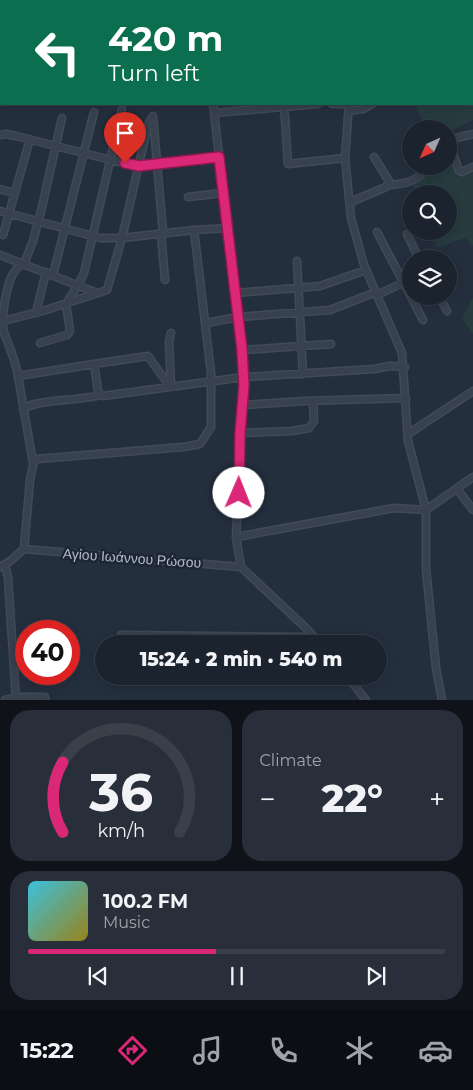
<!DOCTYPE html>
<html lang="en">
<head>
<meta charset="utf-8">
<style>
	:root { --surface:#1b232e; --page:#282f3a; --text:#f1f3f6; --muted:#a0a4aa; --line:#39404a; --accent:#db2777 }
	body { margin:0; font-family:Montserrat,sans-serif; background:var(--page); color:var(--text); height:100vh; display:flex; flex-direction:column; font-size:19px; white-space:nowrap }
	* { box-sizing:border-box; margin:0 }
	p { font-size:16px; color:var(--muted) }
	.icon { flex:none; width:28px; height:28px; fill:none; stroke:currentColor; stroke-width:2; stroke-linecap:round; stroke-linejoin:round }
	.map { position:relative; height:700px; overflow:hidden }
	.details { display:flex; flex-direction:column; gap:10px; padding:10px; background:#0f1319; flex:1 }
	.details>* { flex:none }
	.banner { position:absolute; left:0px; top:0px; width:474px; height:105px; box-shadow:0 2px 12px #0003,0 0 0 1px var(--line); background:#0b6e4f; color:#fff; overflow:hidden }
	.needle { width:32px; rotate:225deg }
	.tools { position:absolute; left:402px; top:120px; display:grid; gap:10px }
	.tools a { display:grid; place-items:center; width:55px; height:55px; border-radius:50%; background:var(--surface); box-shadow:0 2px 12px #0003,0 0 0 1px var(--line); font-size:25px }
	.speed { position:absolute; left:15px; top:620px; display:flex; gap:10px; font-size:25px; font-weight:700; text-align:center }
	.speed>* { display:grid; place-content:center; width:65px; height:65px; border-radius:50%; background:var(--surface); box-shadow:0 2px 12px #0003,0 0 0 1px var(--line); line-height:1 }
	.speed .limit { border:8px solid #d22; background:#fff; color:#111 }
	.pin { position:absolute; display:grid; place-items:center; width:42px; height:42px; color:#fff; margin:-51px -21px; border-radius:50% 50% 50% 0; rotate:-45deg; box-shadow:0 0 5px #0007 }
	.pin .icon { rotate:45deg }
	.me { position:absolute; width:55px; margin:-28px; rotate:1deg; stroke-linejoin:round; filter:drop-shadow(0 0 4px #0008) }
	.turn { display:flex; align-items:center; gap:18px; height:105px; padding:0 25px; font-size:22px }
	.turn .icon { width:65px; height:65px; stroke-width:2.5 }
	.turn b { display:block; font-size:35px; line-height:42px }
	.big { font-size:38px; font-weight:800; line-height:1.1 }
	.details .card { flex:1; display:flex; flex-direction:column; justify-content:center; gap:8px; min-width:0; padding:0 18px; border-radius:20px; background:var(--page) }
	.details .dial { align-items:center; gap:0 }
	.dial svg { height:130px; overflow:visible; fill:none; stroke:var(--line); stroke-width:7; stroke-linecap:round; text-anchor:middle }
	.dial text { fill:var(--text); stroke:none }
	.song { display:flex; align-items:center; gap:15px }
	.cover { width:60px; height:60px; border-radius:8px; background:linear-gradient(135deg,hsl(190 70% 55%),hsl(50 70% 35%)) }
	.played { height:5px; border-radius:2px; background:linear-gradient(90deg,var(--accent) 45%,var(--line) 45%) }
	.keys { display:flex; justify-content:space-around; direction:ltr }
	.heat { display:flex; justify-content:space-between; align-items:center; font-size:28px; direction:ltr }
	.details .tiles { flex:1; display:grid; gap:10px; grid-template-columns:1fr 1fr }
	.card:last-child { grid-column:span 2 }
	.trip { position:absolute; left:95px; top:635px; width:292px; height:50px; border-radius:25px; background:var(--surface); box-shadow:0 2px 12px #0003,0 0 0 1px var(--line); font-weight:800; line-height:50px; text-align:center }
	.dock { display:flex; height:80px; justify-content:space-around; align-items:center; background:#0b0e12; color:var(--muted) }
	.dock .icon { width:35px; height:35px }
	.dock .on { color:var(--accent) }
	.dock b { font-size:22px; color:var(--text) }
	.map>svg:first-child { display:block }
	.green { fill:#263c3f }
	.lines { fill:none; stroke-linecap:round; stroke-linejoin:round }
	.minor-casing { stroke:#414a57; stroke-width:9 }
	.minor { stroke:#38414e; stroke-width:6 }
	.route-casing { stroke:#8e194d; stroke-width:12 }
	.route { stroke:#db2777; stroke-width:9 }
	.labels { text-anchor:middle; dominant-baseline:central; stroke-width:5; stroke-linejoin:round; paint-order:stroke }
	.street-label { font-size:14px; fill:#b4bcc9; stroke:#1d2633 }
</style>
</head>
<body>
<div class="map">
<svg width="473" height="700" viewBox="0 0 473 700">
	<rect width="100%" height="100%" fill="#242f3e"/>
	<path class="green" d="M421,0H473V120L453,130L424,124L414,104H472V1H419Z
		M449,154L457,177L473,173V246L465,238L437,248L430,231H449V194H416L413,186L431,166H449Z
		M473,298V334L462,318Z"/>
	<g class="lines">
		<g class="minor-casing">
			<path id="minor" d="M88,0L89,1
				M147,0L148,1
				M268,0V1
				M331,0V1
				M187,1L190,0
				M213,104L242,350L244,385L236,537L241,567L308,630L319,644
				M284,104L288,164L345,158
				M332,104H349
				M349,104L345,158L351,218L364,265L402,353L408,441L426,510V569L436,668L442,700
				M349,111L363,109L372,104
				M214,113L318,104
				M0,135L6,134L16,136L139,167L219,157
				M449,141L459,171L462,172L473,167
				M449,141L452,139L473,134
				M387,185C407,184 416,182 429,166
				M0,189L15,193
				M188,197L223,193
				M350,205L353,201L386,187L389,181L374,157
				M0,211L100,238H122L148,125L153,116L163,233
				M377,232L423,320
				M161,233L165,280
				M407,234L419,259
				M3,235L30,139
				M0,255L97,293
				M297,261L303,374
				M53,275L94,112
				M236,293L320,286L366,270
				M377,295L411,279
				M439,296L447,311
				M36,313L46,272
				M0,322L46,310L107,290L122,238L194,230L228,228
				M206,323L238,317L330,310L376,292
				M171,333L169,341L171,387
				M40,343L67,335L70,331L66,304L78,285L84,273L122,109
				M242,350L331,344
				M18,376C16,361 9,347 4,332C0,320 7,280 15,271C17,267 20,265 24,264L33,241L42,207L62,118
				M170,387L148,356L94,364L98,391L100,395L103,396L244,377L374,369L390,366L405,367
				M243,405L305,401L406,398
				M23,409C37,399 80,401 100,395
				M240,433L292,431L309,428L314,421L313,401
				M408,434L473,391
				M33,463L18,376L94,364
				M457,489L473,510
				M236,537L394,508L426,510L473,477
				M24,549L241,567
				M5,564L8,578L16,700
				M0,567L9,562L24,549L30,480L34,461L37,459L183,447L200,444L211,427V373L194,230
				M120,644L121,635L300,637L313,636
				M150,644V635
				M176,644V636
				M347,676L366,700
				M5,700L16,697H45V700"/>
		</g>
		<use href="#minor" class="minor"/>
	</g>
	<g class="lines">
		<g class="route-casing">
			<path id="route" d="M125,163L139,166L219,157L242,350L244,385L240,433L239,493"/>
		</g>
		<use href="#route" class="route"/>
	</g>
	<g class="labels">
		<g class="street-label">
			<text transform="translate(132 558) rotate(4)">Αγίου Ιωάννου Ρώσου</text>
		</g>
	</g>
</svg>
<div class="tools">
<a><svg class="needle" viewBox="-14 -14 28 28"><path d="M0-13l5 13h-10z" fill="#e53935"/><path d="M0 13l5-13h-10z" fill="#a0a4aa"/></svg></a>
<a><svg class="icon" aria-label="search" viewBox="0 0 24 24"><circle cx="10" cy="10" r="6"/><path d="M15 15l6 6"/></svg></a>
<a><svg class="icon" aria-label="layers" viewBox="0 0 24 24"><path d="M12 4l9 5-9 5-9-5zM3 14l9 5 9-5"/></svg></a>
</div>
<div class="speed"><div class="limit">40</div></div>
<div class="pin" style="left:125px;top:163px;background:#d93025"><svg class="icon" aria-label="arrive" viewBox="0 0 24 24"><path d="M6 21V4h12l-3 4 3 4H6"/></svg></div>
<svg class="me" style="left:239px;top:493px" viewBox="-20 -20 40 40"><circle r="19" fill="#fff"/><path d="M0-13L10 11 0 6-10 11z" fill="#db2777"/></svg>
<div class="trip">15:24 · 2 min · 540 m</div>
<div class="banner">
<div class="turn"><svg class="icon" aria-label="left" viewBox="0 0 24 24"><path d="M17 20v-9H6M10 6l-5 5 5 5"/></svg><div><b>420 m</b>Turn left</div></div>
</div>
</div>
<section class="details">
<div class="tiles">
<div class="card dial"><svg viewBox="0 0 100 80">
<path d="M14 69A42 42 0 1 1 86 69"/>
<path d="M14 69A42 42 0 0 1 14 26" stroke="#db2777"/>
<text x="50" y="56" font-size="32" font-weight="700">36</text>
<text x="50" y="72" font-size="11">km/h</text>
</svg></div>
<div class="card"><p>Climate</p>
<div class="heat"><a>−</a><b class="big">22°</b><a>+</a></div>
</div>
<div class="card">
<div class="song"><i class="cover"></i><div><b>100.2 FM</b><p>Music</p></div></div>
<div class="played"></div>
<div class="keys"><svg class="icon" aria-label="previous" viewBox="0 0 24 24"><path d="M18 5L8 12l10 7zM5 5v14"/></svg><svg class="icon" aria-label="pause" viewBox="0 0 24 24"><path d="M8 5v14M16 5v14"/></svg><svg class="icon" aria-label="next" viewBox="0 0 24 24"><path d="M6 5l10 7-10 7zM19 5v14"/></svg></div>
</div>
</div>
</section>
<nav class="dock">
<b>15:22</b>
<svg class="icon on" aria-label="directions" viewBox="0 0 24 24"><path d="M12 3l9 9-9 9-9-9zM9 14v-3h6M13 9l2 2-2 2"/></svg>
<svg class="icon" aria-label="music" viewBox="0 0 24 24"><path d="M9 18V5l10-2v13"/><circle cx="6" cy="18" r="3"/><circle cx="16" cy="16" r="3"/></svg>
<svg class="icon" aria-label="phone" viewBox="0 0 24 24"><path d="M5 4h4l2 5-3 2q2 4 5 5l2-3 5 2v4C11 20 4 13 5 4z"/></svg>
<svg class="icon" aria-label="climate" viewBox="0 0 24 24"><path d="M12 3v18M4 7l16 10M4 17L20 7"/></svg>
<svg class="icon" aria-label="car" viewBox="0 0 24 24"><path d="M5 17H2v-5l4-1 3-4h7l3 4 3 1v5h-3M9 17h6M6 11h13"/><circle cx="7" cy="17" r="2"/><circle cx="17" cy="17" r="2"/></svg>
</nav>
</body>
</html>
